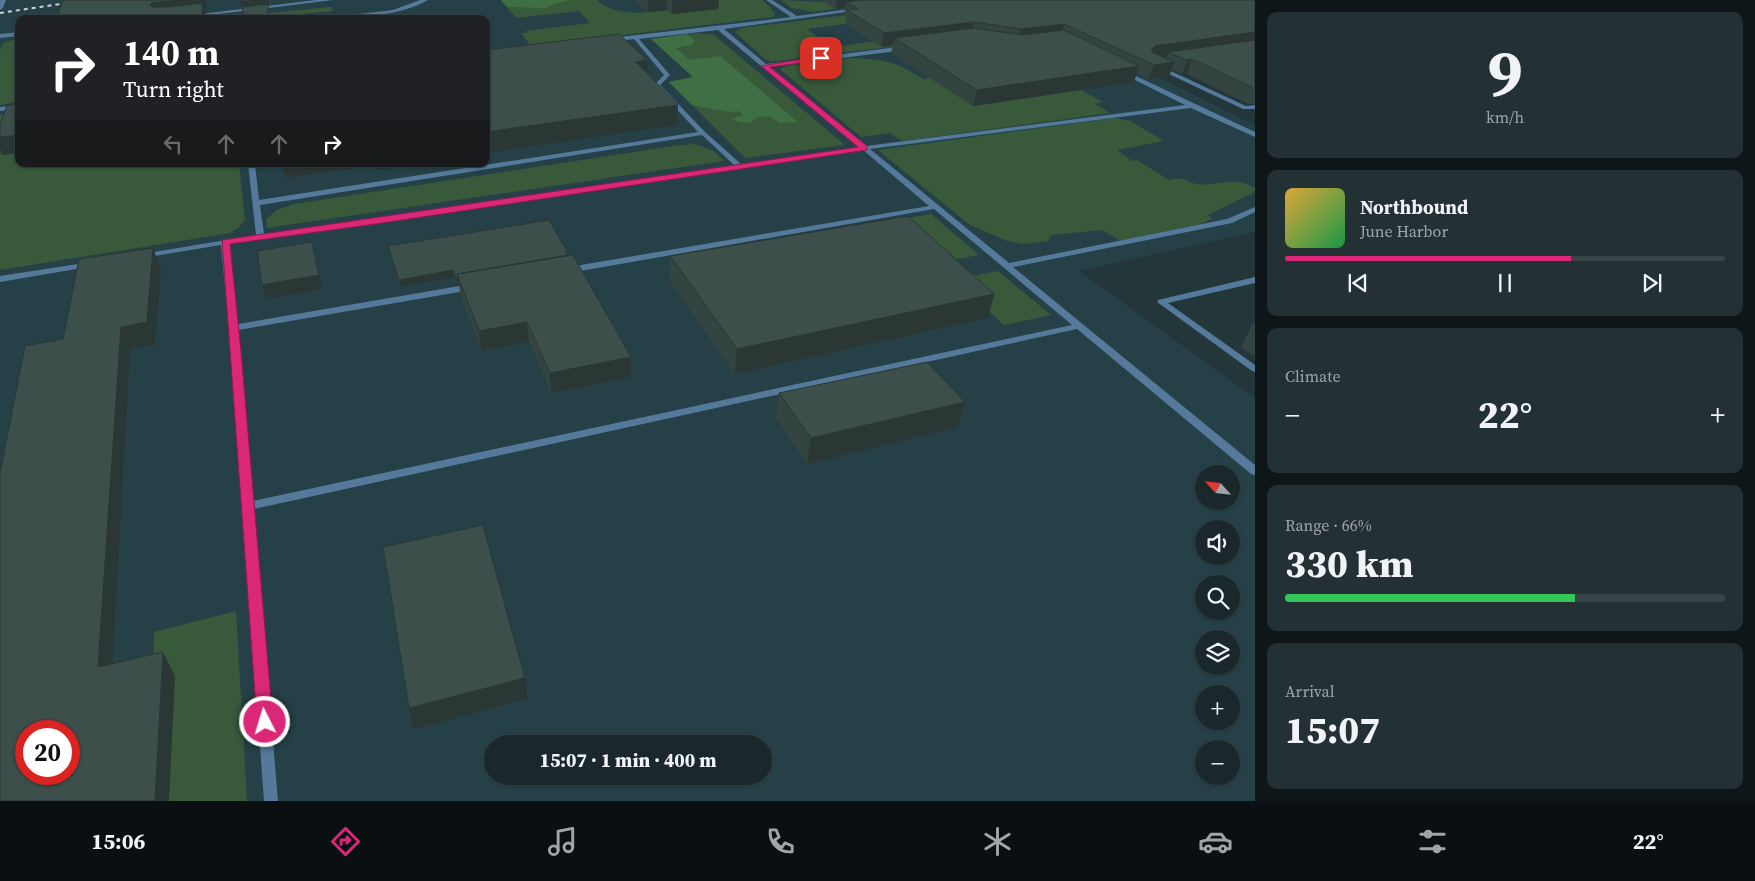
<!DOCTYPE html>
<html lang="en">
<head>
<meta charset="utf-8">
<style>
	:root { --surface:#1a282c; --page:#233034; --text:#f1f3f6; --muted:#9fa6a9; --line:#384448; --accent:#db2777 }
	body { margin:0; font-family:"Source Serif 4",serif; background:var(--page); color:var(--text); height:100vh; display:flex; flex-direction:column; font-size:19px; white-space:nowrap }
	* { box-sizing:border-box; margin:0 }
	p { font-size:16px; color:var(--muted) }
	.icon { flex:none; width:28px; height:28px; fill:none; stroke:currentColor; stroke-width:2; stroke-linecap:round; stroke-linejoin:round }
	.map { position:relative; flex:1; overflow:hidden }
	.side { display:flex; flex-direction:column; gap:12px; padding:12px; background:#0e1618; width:500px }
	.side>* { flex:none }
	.top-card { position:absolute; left:15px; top:15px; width:475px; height:152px; border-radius:10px; box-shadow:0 1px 4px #0004,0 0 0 1px var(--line); background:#202124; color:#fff; overflow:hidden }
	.needle { width:32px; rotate:297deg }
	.buttons { position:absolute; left:1195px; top:465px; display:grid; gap:10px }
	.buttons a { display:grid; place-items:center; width:45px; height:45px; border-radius:50%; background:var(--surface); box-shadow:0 1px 4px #0004,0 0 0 1px var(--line); font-size:25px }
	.speed { position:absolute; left:15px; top:720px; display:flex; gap:10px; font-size:25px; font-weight:700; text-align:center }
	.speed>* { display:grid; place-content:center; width:65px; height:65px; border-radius:50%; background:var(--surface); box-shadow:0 1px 4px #0004,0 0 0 1px var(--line); line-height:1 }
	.speed .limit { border:8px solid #d22; background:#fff; color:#111 }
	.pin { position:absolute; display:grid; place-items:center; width:42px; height:42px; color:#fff; margin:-21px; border-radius:10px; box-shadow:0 2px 8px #0006 }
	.me { position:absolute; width:55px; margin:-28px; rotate:355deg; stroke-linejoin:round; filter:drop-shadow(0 0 4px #0008) }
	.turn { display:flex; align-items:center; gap:18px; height:105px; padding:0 25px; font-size:22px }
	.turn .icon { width:65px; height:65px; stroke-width:2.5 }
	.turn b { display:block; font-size:35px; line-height:42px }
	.lanes { display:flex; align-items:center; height:48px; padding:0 25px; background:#0003; justify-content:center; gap:25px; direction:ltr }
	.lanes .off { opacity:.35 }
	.big { font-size:38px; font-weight:800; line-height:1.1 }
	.side .tile { flex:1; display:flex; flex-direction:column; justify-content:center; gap:8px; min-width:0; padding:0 18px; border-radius:10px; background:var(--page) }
	.side .dial { align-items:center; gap:0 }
	.dial b { font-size:65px; line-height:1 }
	.song { display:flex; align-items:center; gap:15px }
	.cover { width:60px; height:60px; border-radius:8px; background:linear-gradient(135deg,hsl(40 70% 55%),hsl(140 70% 35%)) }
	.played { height:5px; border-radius:2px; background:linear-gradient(90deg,var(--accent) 65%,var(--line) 65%) }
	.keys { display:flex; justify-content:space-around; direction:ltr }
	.heat { display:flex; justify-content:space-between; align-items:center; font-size:28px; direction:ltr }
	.charge { height:8px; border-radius:4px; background:linear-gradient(90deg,#34c759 66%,var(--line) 0) }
	.trip { position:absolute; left:484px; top:735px; width:288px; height:50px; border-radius:25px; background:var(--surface); box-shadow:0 1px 4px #0004,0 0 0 1px var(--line); font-weight:800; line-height:50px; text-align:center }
	.tab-bar { display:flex; height:80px; justify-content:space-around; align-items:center; background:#0a1012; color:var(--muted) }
	.tab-bar .icon { width:35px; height:35px }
	.tab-bar .on { color:var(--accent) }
	.tab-bar b { font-size:22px; color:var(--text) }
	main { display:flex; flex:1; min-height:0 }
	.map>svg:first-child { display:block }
	.built { fill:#254147; fill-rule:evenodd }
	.green { fill:#385a3b }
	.forest { fill:#3e7043 }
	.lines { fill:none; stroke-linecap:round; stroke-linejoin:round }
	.lane { fill:#54799a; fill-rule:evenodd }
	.rail { stroke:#c8d5d7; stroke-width:2; stroke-dasharray:4 4; stroke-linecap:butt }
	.wall { fill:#344440 }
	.shaded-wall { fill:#2a3734 }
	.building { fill:#3c4f4b; stroke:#2a3734; fill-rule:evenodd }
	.route { fill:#db2777; stroke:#8e194d }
</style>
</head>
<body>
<main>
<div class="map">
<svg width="1255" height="801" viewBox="0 0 1255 801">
	<rect width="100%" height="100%" fill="#23363a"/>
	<path class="built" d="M0,0H1255L1136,66L1255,125V232L1079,271L1255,398V801H0ZM19,19H486V164H19ZM1204,474H1231V501H1204ZM1204,529H1231V556H1204ZM1204,584H1231V611H1204ZM1204,639H1231V666H1204ZM1204,694H1231V721H1204ZM26,731H69V774H26ZM492,744H762V776H492ZM1204,749H1231V776H1204Z"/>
	<path class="green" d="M501,0H597C615,17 645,13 667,10L672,14L718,9L707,0H763L775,13L773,17L531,46L521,33H527L526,31L590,23L579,11L516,18Z
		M781,0L824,2L897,0L813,12L792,8Z
		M968,0L1017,1L807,29L833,47L949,31L953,39L777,61H770L764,58L735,32L741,28Z
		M331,7L333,11L291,15V19H209Z
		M699,33L714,35L845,145L745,158L669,82L693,77L651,39Z
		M19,38V102L0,105V50L3,43Z
		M851,58C885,60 894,60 923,79L930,78L973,106L1081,90L1103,102L1095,104L1110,113L902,141L890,133L861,137L781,70V68L787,66Z
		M19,113V164H239L245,220L239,227L230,233L0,270V115Z
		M1115,118L1130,121L1164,141L1117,150L1132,161L1137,160L1169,180C1187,176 1182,181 1196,184C1219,187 1232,175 1255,188V192L1208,215L1212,219L1201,224L1121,241L1102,230L1051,235L1048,241L1024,244L1007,241L970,225L878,150Z
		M695,144L714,151L724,161L267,228L266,219L277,210L294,204L674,146Z
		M931,214L979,255L936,263L890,221Z
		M998,271L1051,315L1004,325L954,279Z
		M236,611L247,801H150L154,632Z"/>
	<path class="forest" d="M501,0H570L553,4L547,8L507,7Z
		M687,34L695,41L691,45L676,48L689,60L720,56L798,122L780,123L769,116L756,118L750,123L738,122L732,119L743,115L739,111L729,112L692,105L669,82L693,77L651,39Z"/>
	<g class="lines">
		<path class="lane" d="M0,0H6L3,8L0,10Z
			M316,0H333L194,17L191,15Z
			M420,0H428C400,17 346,19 314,19L393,10Z
			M766,0H772L797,16L857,8L860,10L724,29L766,64L905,46L908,48L905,50L770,67L866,146L1185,105L1121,73L1120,72L1123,70L1255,132V137L1191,108L870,149L1009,263L1227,219L1255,207V212L1232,223L1013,267L1255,465V475L1251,474L1077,329L254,509L278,801H264L231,351L221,245L142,258L138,256L142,254L256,235L248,164H255L259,200L698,132L655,86V84L664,75L634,39L611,42L608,40L611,38L791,17ZM718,30L858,147L741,164L705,132L660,85L670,75L639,39ZM702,135L734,165L264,234L260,205ZM863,150L929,206L569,267L565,270L569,273L934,209L1072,325L253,501L238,330L471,290L475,287L471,284L238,324L229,244L377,223Z
			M19,32V36L0,38V34Z
			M1156,66H1160L1246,106L1255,105V109H1243L1156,68Z
			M19,105V109L0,111V107Z
			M91,262H94V266L0,282V276Z
			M1255,277V283L1168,303L1255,365V372L1252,371L1157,302L1158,300Z"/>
		<path class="rail" d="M0,13L87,0"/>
	</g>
	<path class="wall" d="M634,0H719L718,9L672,14L667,10L648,12Z
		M821,0H1255V104H1248L1187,74H1182L1172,70L1169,76L1149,79L1137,73L1134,82L973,106L891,53L893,45L882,47L845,24L846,16L844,15L845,8L836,9Z
		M388,246L567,251V254L631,357V377L551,393L529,342L481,351L460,293L459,284L457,285L454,277L400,287L390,253Z
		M670,256L994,294L988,318L735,374L669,280Z
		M1255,322V357L1241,347L1253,323Z
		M779,393L965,402L958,427L807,464L776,418Z"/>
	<path class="shaded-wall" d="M180,0H206V11H205L206,19L156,17L150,5L152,3Z
		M257,0H269V4L243,7L242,2Z
		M648,0H667V10L648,12Z
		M678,0H719L718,9L672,14V1Z
		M837,0H899L846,2L845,8L836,9Z
		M974,22L971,35L894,38L893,45L882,47L884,33Z
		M1064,24L1061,37L1018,42L1021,29Z
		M1255,32V45L1168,52L1166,58L1151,60V50L1155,46Z
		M1192,59L1187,74H1182L1187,60Z
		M647,60V79L636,62Z
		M1174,62L1169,76L1149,79L1154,65Z
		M1139,66L1134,82L973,106L977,90Z
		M678,105L677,125L486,153V132Z
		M19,135V153L2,155L0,149V137Z
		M282,164H374V165L285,178Z
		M375,164H416L376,170Z
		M153,248L161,269L155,345L130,349L111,692L98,667L121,327Z
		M453,270L454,277L400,287L399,280Z
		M319,275L322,289L266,299L262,285Z
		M458,277L459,284L457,285L456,278Z
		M994,294L988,318L735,374L737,349Z
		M527,322L529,342L481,351L479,331Z
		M631,357V377L551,393L550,373Z
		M965,402L958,427L807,464L811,438Z
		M163,652L175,676L169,801H155Z
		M525,678L527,699L414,729L409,708Z"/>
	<path class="building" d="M63,0H180L152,3L150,5L152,7H170L202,3L203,19H56Z
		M241,0H257L242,2Z
		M861,0H1255V32L1155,46L1151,50L1152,52L1174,62L1154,65L1064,24L1021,29L974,22L884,33L847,10L858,9L846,2Z
		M268,4V19H244L242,7Z
		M974,28L1022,35L1064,30L1139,66L977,90L894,38Z
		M619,34L647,60L636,62L678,105L486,132V50Z
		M1255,40V89L1192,59L1187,60L1168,52Z
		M19,89V135L0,137V125L7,105H13Z
		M908,216L994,294L737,349L670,256Z
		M549,220L567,251H565L568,255L457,274L458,277L456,278L453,270L399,280L388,246Z
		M312,242L319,275L262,285L257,251Z
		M153,248L147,322L121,327L98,667L163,652L155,801H0V473L25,346L63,339L79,259ZM26,731H69V774H26Z
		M573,255L631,357L550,373L527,322L479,331L457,274Z
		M927,362L965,402L811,438L779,393Z
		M483,525L525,678L409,708L383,547Z"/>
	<path class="route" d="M821,56L824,58L823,60L770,67L867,146V150L376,224L230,244L241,351L273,722L271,727L265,729L259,727L257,722L222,240L858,147L761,66Z"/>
</svg>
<div class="buttons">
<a><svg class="needle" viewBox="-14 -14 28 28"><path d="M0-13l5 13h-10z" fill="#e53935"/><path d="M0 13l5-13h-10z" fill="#9fa6a9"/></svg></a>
<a><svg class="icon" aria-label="sound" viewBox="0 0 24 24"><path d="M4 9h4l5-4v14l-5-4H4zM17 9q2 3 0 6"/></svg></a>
<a><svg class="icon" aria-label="search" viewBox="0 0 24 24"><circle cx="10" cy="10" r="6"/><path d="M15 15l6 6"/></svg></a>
<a><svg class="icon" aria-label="layers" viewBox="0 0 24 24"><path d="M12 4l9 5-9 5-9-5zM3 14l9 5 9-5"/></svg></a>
<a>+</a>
<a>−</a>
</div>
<div class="speed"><div class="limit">20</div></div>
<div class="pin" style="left:821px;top:58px;background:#d93025"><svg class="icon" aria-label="arrive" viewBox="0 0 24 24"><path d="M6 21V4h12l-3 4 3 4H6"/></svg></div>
<svg class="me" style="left:265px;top:722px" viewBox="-20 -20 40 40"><circle r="17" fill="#db2777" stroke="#fff" stroke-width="3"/><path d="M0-11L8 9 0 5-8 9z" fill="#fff"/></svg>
<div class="trip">15:07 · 1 min · 400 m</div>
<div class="top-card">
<div class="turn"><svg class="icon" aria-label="right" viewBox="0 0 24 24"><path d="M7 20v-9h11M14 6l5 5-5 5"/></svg><div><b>140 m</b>Turn right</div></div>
<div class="lanes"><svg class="icon off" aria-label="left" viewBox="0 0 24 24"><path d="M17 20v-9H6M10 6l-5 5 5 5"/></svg><svg class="icon off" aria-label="ahead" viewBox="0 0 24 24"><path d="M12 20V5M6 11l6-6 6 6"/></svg><svg class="icon off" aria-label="ahead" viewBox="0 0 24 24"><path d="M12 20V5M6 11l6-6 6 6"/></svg><svg class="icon" aria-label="right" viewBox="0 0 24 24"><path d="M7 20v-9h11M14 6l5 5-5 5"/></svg></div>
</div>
</div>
<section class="side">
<div class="tile dial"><b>9</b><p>km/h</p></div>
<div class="tile">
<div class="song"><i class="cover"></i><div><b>Northbound</b><p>June Harbor</p></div></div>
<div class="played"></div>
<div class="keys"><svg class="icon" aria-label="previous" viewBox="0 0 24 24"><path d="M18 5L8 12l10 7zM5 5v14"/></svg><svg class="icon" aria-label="pause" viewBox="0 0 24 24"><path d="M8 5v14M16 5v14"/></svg><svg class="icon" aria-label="next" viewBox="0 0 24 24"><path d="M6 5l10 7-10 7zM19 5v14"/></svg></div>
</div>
<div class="tile"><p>Climate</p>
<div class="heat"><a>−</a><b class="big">22°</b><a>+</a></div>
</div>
<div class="tile"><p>Range · 66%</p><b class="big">330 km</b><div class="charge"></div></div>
<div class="tile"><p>Arrival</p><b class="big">15:07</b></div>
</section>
</main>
<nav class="tab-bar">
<b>15:06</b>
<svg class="icon on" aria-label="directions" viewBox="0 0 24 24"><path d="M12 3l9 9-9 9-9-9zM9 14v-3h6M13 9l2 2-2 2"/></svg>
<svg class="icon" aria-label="music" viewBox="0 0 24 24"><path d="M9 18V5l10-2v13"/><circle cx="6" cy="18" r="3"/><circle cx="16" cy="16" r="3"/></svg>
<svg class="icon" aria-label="phone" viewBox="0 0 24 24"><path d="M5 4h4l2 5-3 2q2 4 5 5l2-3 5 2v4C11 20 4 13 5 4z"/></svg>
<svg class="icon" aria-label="climate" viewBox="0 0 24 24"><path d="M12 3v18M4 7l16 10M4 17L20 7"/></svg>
<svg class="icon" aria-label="car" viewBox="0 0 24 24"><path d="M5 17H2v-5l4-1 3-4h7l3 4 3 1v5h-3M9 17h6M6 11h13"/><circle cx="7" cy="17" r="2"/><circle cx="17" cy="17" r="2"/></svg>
<svg class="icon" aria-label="filters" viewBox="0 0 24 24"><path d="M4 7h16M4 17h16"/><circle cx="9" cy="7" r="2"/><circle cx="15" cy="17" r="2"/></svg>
<b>22°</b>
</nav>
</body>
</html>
